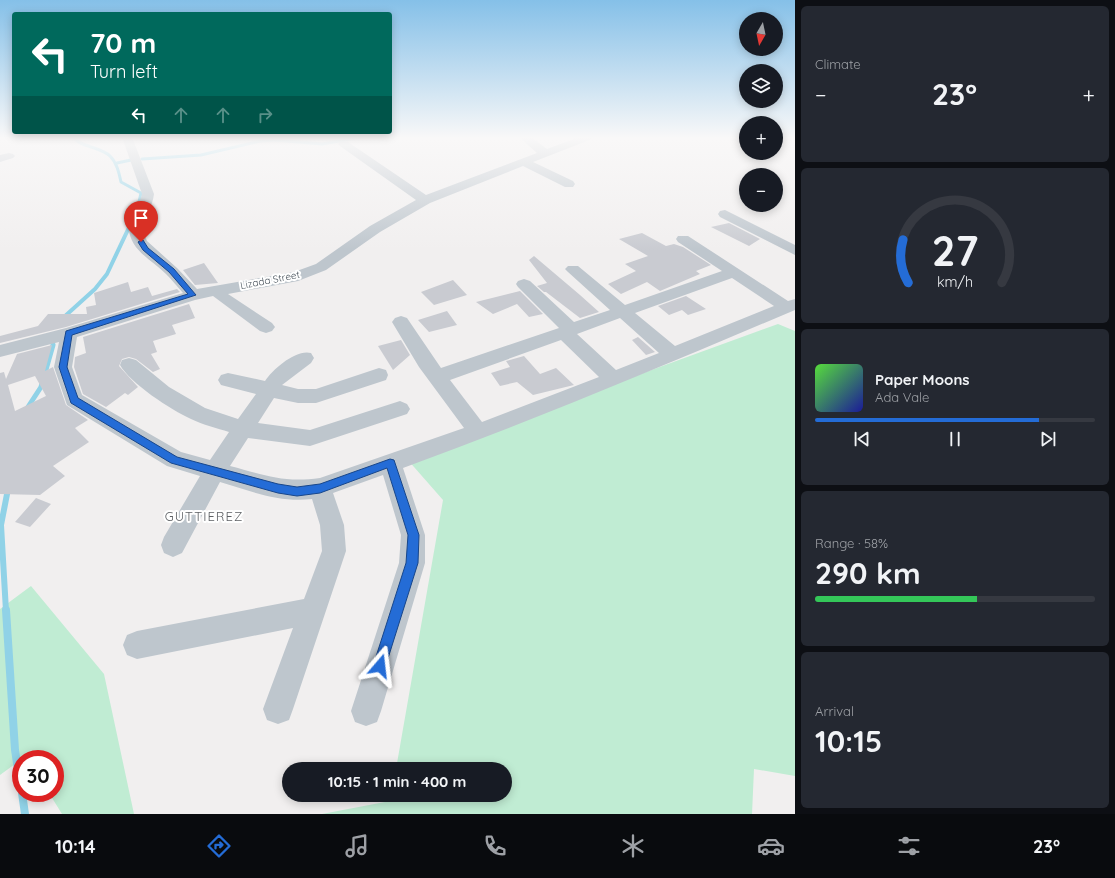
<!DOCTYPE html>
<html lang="en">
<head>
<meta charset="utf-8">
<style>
	:root { --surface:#171b24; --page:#242831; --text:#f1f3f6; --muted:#9ea1a6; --line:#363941; --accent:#246cd6 }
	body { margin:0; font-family:Quicksand,sans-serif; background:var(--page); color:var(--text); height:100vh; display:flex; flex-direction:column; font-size:15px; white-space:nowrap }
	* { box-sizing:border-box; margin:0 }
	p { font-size:13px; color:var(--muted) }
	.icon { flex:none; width:22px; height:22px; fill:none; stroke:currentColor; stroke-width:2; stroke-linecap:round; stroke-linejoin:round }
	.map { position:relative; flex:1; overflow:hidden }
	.panel { display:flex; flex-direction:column; gap:6px; padding:6px; background:#0d0f14; width:320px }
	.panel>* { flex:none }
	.banner { position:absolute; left:12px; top:12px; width:380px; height:122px; border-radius:4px; box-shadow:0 2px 10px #0003; background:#00695c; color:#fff; overflow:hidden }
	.needle { width:26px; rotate:189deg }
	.controls { position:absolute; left:739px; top:12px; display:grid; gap:8px }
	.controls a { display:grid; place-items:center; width:44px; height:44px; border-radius:50%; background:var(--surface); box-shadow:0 2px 10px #0003; font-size:20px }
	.speed { position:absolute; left:12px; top:750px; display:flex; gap:8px; font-size:20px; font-weight:700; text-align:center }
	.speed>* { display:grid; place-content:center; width:52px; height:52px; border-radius:50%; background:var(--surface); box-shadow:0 2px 10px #0003; line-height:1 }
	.speed .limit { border:6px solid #d22; background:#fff; color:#111 }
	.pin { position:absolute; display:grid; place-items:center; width:34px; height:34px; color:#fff; margin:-41px -17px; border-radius:50% 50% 50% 0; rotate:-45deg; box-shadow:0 0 4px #0007 }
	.pin .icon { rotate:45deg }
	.me { position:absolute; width:44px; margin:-22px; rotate:17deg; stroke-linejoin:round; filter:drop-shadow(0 0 3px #0008) }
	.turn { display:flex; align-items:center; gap:14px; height:84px; padding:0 12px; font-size:18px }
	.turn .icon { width:52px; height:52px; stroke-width:2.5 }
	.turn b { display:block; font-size:28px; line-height:34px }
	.lanes { display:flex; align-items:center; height:38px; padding:0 12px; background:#0003; justify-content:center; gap:20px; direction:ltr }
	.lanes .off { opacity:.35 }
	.big { font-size:30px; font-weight:800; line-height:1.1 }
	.panel .tile { flex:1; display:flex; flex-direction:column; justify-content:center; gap:6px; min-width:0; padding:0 14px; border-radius:6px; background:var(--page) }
	.panel .dial { align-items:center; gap:0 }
	.dial svg { height:104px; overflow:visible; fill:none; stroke:var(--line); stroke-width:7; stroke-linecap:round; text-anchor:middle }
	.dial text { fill:var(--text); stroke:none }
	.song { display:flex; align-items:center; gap:12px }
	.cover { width:48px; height:48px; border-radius:6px; background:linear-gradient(135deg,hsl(110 70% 55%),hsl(240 70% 35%)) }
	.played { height:4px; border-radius:2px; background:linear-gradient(90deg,var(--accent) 80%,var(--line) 80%) }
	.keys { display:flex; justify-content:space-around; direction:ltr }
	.heat { display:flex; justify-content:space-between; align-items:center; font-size:22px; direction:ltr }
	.charge { height:6px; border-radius:3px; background:linear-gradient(90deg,#34c759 58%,var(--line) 0) }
	.trip { position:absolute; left:282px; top:762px; width:230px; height:40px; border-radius:20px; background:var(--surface); box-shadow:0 2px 10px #0003; font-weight:800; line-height:40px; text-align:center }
	.menu { display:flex; height:64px; justify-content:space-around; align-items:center; background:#090b0e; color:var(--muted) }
	.menu .icon { width:28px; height:28px }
	.menu .on { color:var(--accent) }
	.menu b { font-size:18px; color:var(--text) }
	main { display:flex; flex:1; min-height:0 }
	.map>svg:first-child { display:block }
	.green { fill:#c0ecd3 }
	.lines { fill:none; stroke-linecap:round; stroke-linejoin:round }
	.stream-far4 { stroke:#90d2e7; stroke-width:3 }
	.stream-far3 { stroke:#90d2e7; stroke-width:4 }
	.stream-far2 { stroke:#90d2e7; stroke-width:5 }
	.stream-far1 { stroke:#90d2e7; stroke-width:6 }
	.stream { stroke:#90d2e7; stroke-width:8 }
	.building { fill:#c9cbd1; fill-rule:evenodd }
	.minor { fill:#bec6cd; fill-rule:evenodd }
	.route { fill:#246cd6; stroke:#17468b }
	.labels { text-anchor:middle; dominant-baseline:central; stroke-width:4; stroke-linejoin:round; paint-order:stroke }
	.far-street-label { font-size:10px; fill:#48525b; stroke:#fff }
	.neighbourhood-label { font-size:13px; letter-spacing:1px; fill:#5c5f63; stroke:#fff }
</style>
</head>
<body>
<main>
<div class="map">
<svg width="795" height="814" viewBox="0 0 795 814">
	<rect width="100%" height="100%" fill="#f1efef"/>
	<path class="green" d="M778,324L795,331V776L754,769L752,814H322L390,801L391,795H505V769H396L443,500L407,459Z
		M31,586L104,674L134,814H62L49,793H55V759H28L26,756L0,775V609Z"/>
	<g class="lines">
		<path class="stream-far4" d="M74,137C77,146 101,147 110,156C117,163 119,173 121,182L141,193L138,206
			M142,159L201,155L260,141L275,140L322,144L362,137
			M117,163L131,160"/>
		<path class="stream-far3" d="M64,317L95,289L107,274L132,221"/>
		<path class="stream-far2" d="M26,410L41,387L53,345"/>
		<path class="stream-far1" d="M6,611L1,525L8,489"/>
		<path class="stream" d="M6,610L15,750L21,789
			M22,793L25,814"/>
	</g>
	<path class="building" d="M729,223L760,239L749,246L711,227Z
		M642,233L666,246L674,244L683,247L711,265L696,271L700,274L660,291L647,282L621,294L608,284L636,271L625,264L648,256L619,239Z
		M534,256L580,295L599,312L580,318L546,292H544L537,286L547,283L529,260Z
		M204,263L218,283L195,285L183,270Z
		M453,280L467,295L434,305L421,292Z
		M128,282L131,292L148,287L152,296L177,289L180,292L66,327L0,343V336L38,326L48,314H87L86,307L96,305L94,293Z
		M520,291L543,314L529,317L517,304L493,314L476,302Z
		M686,296L706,309L688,315L682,310L669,315L658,306Z
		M189,304L195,318L172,325L176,334L153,341L157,352L151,354L160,369L153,372L136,359L129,357L122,359L119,366L138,387L128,395L125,393L106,407L83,394L74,367L75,357L86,353L83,337Z
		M447,311L457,325L429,332L418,320Z
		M638,337L655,352L646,355L632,340Z
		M401,340L410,355L393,370L378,346Z
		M52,345L45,371L53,367L66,405L88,420L75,428L89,442L53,466L65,476L40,495L0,494V373L4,372L6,379L17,354ZM35,376L46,396L15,411L8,385Z
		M524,356L540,374L556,368L574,385L533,395L517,382L500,386L491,373L510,367L506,361Z
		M36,498L51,504L30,527L15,522Z"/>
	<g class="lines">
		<path class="minor" d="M122,137H132L154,194C152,213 137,220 147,241L177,268L197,289L294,272L316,264L370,226L416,200L340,146L338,144L340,142H348L426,195L537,153L519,137H531L547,149L579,137H593L592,139L533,162L573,181L575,184L573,187H565L523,166L430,203L380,232L326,270L298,281L228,294L272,323L275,327L272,331L266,333L260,331L213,296L195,300L77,337L72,367L82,395L181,452L210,460L229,432C217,428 203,425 191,419C171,410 130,383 120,365L122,360L129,358L136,360L169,387L205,408L238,419L256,394L221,385L218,380L221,375L228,373L265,381C273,369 296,349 311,353L314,358L311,363L282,385L298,389H316L379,368L386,370L388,375L386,380L316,403H298L274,398L258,423L310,430L400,401L407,404L410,409L407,414L310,446L248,438L230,466C265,475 283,483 320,478L464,428L419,367L392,322L395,318L401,316L407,318L441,368L559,328L518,287L516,284L518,281L524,279L530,281L574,322L610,310L568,272L565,269L568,266H578L625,305L722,271L678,242L676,239L678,236H688L788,301L795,299V310C665,365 535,420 403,468L425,535V563L381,711L377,722L366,726L355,722L351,711L399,563L401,535L383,475L333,493L344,525L346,551L293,709L289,720L278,724L267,720L263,709L293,628L137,659L127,655L123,645L127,635L137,631L304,599L322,551L320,525L312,499C280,503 250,491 220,482L182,553L173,557L164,553L161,545L164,537L200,476L167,466L67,405L54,367L59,342L0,357V345L66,328L183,293C177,286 172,280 166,274C152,260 128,249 129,226C130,214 140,206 142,194ZM732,278L774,306L675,346L635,313ZM620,318L659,353L616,370L577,334ZM561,340L599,377L482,422L450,380Z
			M9,153L13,154L15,156L13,158L0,162V155Z
			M725,210L795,245V255L720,217L718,214L720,211Z"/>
	</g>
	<linearGradient id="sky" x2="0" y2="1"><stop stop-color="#85c0e8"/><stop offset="0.55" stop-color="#f9f8f8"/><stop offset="1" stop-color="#f9f8f8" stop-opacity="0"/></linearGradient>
	<rect width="795" height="251" fill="url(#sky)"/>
	<path class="route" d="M141,240H143L148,248L174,269L196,295L72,335L67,367L78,398L177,457L278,484L297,487L320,484L390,459L394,460L419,535L418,563L384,671L380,673L375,671L373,666L406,563L408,535L387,468L320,493L297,496L278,493L171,463L71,403L59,367L66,331L188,294L169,272L143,250L138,242Z"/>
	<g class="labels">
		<g class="far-street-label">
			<text transform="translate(270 280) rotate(-11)">Lizada Street</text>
		</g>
		<g class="neighbourhood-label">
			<text x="204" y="516">GUTTIEREZ</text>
		</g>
	</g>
</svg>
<div class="controls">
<a><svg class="needle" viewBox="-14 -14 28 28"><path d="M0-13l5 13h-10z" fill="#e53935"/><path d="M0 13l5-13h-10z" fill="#9ea1a6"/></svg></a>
<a><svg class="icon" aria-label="layers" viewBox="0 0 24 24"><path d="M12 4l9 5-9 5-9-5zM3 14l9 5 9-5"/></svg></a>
<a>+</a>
<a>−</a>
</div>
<div class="speed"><div class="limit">30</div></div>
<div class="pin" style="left:141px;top:242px;background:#d93025"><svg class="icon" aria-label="arrive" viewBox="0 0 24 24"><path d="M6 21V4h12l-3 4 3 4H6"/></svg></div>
<svg class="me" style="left:380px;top:666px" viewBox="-20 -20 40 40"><path d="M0-17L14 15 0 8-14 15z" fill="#246cd6" stroke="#fff" stroke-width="4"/></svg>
<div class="trip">10:15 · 1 min · 400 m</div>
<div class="banner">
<div class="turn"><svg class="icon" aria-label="left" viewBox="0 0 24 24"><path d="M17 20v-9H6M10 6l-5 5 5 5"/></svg><div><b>70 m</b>Turn left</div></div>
<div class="lanes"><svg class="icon" aria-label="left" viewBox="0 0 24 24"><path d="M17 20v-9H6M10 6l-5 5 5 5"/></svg><svg class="icon off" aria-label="ahead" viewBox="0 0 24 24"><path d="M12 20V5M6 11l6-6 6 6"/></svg><svg class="icon off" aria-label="ahead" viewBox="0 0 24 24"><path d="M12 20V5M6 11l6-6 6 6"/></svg><svg class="icon off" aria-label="right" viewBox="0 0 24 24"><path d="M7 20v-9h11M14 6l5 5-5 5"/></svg></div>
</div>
</div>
<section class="panel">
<div class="tile"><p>Climate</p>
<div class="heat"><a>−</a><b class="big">23°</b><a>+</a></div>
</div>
<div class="tile dial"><svg viewBox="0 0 100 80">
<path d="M14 69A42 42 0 1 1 86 69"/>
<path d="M14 69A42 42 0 0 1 10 36" stroke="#246cd6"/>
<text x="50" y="56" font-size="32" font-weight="700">27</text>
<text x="50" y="72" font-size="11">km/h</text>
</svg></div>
<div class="tile">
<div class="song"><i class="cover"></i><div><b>Paper Moons</b><p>Ada Vale</p></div></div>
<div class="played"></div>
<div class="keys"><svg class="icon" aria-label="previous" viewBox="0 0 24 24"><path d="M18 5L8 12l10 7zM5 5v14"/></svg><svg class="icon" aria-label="pause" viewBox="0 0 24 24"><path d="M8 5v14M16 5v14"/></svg><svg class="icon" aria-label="next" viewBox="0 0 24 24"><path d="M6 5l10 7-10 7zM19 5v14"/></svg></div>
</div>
<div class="tile"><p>Range · 58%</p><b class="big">290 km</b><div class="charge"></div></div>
<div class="tile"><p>Arrival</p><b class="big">10:15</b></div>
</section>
</main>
<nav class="menu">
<b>10:14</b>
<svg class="icon on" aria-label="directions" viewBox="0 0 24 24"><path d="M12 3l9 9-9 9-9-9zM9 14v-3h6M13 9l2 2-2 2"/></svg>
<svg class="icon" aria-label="music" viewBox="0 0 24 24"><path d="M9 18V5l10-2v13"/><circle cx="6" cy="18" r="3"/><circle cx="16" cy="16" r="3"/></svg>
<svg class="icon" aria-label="phone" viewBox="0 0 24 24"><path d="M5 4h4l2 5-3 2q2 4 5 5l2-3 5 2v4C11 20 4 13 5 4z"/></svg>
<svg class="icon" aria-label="climate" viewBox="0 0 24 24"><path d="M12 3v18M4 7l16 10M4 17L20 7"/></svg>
<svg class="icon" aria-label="car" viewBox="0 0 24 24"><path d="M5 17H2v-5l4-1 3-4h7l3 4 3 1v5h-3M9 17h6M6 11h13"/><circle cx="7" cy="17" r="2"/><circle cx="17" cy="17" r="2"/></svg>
<svg class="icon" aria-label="filters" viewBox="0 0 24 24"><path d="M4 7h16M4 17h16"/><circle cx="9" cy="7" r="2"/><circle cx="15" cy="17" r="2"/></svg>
<b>23°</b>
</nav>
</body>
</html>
